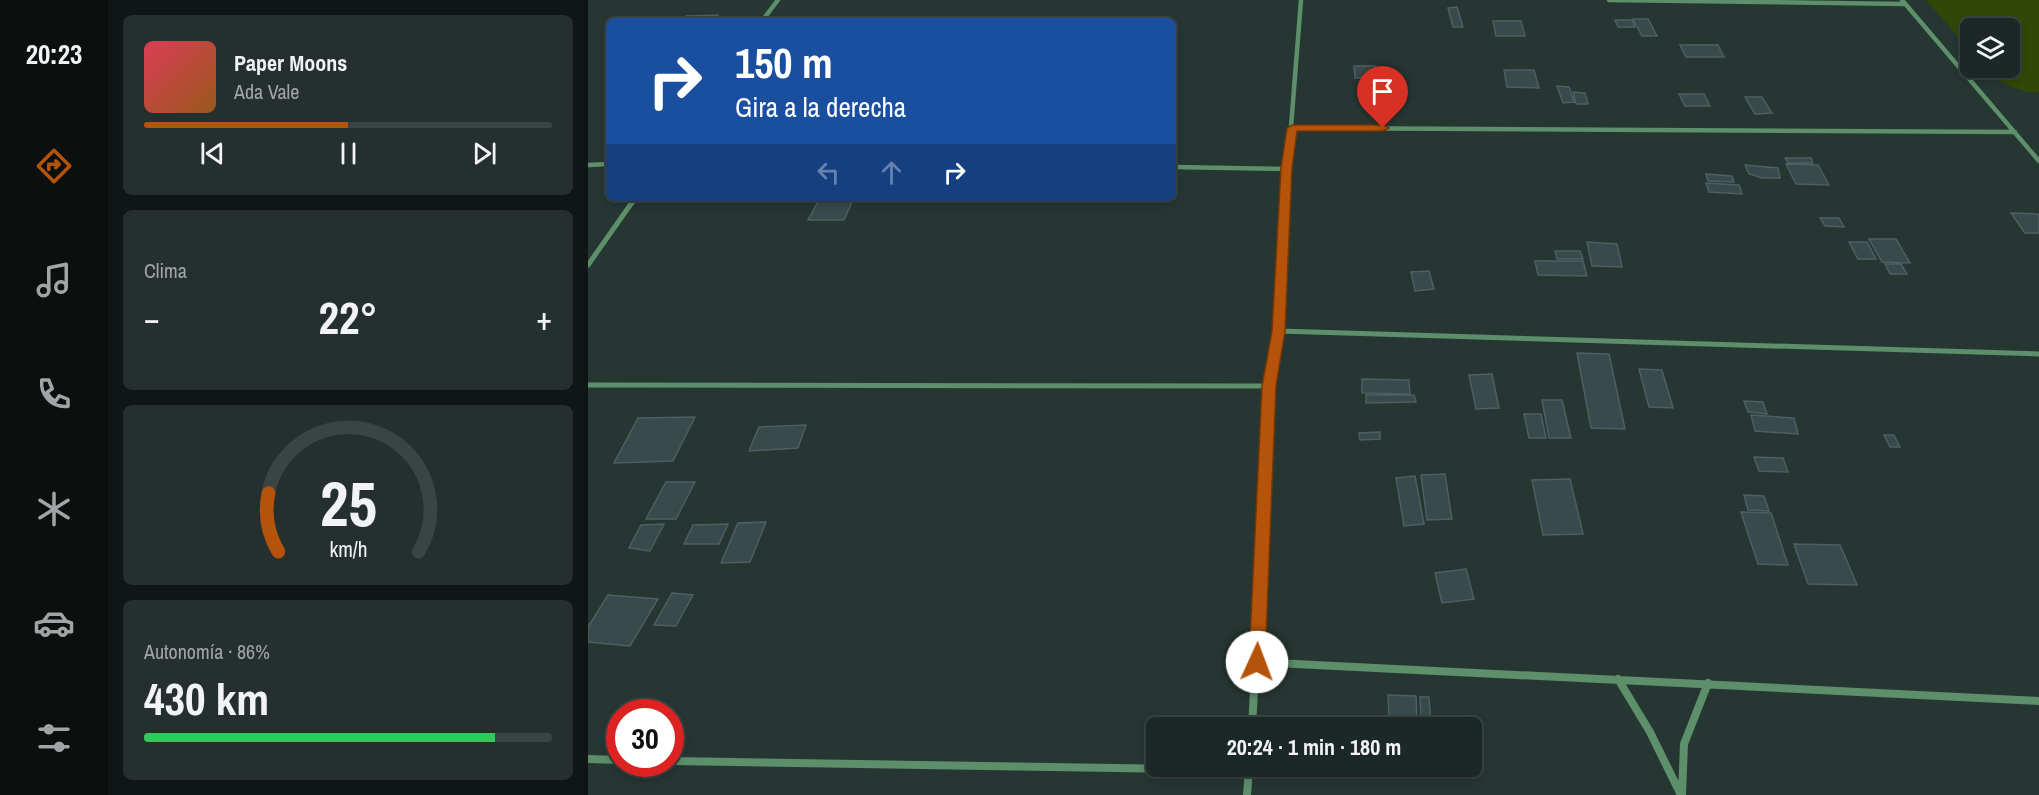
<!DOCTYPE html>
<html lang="es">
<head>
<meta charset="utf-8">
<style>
	:root { --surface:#1c2826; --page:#25302e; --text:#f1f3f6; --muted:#a0a6a7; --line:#3a4443; --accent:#b45309 }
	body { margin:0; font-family:"Archivo Narrow",sans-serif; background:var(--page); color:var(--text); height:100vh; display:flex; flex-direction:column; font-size:22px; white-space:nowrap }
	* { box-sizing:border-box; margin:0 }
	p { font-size:20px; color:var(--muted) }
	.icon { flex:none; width:33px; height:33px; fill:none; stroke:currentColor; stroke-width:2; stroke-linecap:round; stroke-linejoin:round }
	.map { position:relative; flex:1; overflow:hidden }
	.sheet { display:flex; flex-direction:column; gap:15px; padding:15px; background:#0f1615; width:480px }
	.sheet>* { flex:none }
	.hud { position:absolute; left:18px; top:18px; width:570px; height:183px; border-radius:9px; box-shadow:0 3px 9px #0003,0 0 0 2px var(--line); background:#1a4fa0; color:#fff; overflow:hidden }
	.buttons { position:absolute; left:1372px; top:18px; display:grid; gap:12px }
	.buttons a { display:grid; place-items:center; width:60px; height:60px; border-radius:9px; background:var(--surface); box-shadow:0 3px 9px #0003,0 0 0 2px var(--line); font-size:30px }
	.speed { position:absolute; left:18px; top:699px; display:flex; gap:12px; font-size:30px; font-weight:700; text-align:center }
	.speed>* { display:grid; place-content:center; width:78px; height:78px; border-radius:50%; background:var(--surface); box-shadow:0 3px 9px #0003,0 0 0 2px var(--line); line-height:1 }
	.speed .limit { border:9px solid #d22; background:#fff; color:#111 }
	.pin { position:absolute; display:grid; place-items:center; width:51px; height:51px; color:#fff; margin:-62px -26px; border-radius:50% 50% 50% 0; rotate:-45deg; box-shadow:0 0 6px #0007 }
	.pin .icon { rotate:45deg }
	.me { position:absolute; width:66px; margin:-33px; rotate:2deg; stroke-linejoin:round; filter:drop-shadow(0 0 4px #0008) }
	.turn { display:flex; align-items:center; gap:21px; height:126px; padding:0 30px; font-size:27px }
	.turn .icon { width:78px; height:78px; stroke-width:2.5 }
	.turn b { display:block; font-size:42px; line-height:51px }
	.lanes { display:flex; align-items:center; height:57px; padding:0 30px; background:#0003; justify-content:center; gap:30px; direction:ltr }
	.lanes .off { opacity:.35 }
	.big { font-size:45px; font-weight:700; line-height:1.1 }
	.sheet .tile { flex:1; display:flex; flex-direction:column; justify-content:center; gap:9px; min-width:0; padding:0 21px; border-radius:9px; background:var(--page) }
	.sheet .dial { align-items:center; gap:0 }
	.dial svg { height:156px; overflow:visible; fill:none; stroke:var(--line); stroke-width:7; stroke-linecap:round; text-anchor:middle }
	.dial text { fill:var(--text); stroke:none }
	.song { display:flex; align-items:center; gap:18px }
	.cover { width:72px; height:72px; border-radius:9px; background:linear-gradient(135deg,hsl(350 70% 55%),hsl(30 70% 35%)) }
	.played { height:6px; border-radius:3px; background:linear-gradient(90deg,var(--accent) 50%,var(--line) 50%) }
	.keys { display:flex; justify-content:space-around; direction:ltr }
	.heat { display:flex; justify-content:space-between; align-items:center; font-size:33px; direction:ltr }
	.charge { height:9px; border-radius:4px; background:linear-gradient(90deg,#34c759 86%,var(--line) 0) }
	.trip { position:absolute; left:558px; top:717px; width:336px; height:60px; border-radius:9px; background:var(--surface); box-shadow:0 3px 9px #0003,0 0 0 2px var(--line); font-weight:700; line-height:60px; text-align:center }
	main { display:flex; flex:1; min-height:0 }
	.tab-bar { display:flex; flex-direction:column; width:108px; justify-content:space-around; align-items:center; background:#0b100f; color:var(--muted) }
	.tab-bar .icon { width:42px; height:42px }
	.tab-bar .current { color:var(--accent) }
	.tab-bar b { font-size:27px; color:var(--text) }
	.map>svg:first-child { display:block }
	.green { fill:#324605 }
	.building { fill:#384a4c; stroke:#4d5f61; stroke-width:1.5 }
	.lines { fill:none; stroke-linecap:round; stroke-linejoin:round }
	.street-far2 { stroke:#5c8f6a; stroke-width:4.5 }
	.street-far1 { stroke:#5c8f6a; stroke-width:5 }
	.street { stroke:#5c8f6a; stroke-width:8 }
	.route { fill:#b45309; stroke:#753606; stroke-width:1.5 }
</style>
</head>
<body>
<main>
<nav class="tab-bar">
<b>20:23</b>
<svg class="icon current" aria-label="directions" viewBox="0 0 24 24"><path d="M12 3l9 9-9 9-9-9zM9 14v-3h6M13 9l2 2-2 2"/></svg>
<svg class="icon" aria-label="music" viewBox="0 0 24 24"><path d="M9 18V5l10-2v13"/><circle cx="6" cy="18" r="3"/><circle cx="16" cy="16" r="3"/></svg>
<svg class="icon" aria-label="phone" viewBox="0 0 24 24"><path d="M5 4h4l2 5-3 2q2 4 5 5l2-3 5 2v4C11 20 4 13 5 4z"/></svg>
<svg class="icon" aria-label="climate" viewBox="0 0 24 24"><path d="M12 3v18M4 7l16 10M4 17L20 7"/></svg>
<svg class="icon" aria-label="car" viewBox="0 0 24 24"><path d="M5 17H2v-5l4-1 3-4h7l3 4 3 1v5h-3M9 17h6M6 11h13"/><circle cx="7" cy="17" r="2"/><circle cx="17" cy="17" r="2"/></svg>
<svg class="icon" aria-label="filters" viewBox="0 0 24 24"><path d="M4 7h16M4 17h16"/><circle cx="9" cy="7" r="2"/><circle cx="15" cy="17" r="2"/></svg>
</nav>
<section class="sheet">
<div class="tile">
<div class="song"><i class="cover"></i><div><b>Paper Moons</b><p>Ada Vale</p></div></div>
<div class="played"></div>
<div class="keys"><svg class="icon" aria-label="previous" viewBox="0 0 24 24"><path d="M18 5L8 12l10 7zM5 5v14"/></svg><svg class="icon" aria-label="pause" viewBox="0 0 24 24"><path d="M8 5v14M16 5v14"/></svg><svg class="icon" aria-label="next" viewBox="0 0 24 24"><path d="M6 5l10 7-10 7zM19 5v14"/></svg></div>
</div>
<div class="tile"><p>Clima</p>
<div class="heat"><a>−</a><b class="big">22°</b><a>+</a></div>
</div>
<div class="tile dial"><svg viewBox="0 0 100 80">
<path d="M14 69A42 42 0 1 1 86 69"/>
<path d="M14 69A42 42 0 0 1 9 39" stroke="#b45309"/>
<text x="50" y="56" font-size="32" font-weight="700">25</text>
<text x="50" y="72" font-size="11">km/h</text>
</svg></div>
<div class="tile"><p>Autonomía · 86%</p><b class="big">430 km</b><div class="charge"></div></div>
</section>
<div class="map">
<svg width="1451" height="795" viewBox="0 0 1451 795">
	<rect width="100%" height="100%" fill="#263632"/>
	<path class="green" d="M1338,0H1451V93C1430,92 1411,83 1397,68H1422V28H1383V52Z"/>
	<path class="building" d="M869,7L875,27H865L860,8Z
		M130,15L125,21H94L98,16Z
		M1045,19H1060L1069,36H1054Z
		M1027,20H1044L1047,27H1030Z
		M905,21H933L937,36H908Z
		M1092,45H1130L1136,57H1098Z
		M766,66H788L789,78H767Z
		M916,70H946L951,88L919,87Z
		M786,84H812L813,91L786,90Z
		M969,86L981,87L986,102L975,103Z
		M985,92L997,93L1000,104H988Z
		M1091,94H1116L1122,106H1097Z
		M1157,97H1174L1184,113L1167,114Z
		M1197,158H1223L1225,163H1200Z
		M1198,164L1230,165L1241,185L1208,184Z
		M1157,165L1190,168L1192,178H1174L1161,174Z
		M1118,174L1144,176L1146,182L1120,181Z
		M1118,183L1151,185L1154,194L1121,192Z
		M232,198H266L256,220H220Z
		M1423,213L1451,214V233H1437Z
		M1232,218H1251L1256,227L1237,226Z
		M1281,239H1308L1322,263L1294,262Z
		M999,242L1029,244L1034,267L1004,266Z
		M1261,242H1279L1288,259H1270Z
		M967,251H992L995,259H969Z
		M947,261H995L999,276L950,275Z
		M1297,264H1313L1319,274H1302Z
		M841,271L846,289L827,291L823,272Z
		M989,353L1021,354L1037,429L1003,428Z
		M1051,369L1074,370L1085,408L1061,407Z
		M904,374L911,408L888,409L881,375Z
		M774,379L821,380L822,394L774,393Z
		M778,395H826L828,402L778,403Z
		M954,400H974L983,438H961Z
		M1156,401L1175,402L1179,414L1160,412Z
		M936,414H953L958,438H941Z
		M1163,415L1206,418L1210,434L1167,431Z
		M107,417L85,461L26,463L50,418Z
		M218,425L210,448L161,451L171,427Z
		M792,432V439L772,440L771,433Z
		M1296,435H1306L1312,447H1302Z
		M1166,457L1195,458L1200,472L1171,471Z
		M857,474L864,519L839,520L833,475Z
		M827,476L836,524L816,526L808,478Z
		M982,479L995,534L955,535L944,480Z
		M78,482H107L88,519H58Z
		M1156,495L1176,496L1181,511L1160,510Z
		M1153,512L1183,513L1200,565L1170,564Z
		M178,522L162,562L133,563L150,523Z
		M76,524L62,551L41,548L53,525Z
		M140,524L131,544H96L105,525Z
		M1206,544L1252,545L1269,585L1220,584Z
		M878,569L886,599L854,603L847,573Z
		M84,593L105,595L88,626L66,625Z
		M20,595L70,599L42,646L0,642V627Z
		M800,695L828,696L829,719L801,718Z
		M832,697H841L843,722L833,721Z"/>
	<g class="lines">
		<path class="street-far2" d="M1021,0L1317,4
			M1314,0L1451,161
			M174,21L190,0
			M704,128L1427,132
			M0,165L21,164
			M585,167L699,169
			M44,203L47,198
			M697,203L713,0"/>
		<path class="street-far1" d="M0,265L45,201
			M691,331L1451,354
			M0,385L681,386
			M678,462L681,386L691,331L697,201"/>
		<path class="street" d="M669,662L1451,701
			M1030,679L1062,732L1093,795
			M664,728L678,461
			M0,759L32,760
			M82,761L660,770
			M1094,794L1096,744L1120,683
			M659,795L661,769"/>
	</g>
	<path class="route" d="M704,125H795L801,128L795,131H709L704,168L697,331L688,386L677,662L675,668L669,670L663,668L661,662L674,386L684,331L693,168L699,128Z"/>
</svg>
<div class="buttons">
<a><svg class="icon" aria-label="layers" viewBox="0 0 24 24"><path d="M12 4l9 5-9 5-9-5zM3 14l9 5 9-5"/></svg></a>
</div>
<div class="speed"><div class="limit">30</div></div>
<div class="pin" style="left:795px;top:128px;background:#d93025"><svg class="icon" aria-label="arrive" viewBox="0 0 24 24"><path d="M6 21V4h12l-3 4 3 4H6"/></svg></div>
<svg class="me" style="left:669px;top:662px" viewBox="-20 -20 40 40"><circle r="19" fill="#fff"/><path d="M0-13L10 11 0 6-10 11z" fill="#b45309"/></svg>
<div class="trip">20:24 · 1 min · 180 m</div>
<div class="hud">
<div class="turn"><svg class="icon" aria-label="right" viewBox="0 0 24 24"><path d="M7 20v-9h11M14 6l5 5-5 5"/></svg><div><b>150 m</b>Gira a la derecha</div></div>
<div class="lanes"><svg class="icon off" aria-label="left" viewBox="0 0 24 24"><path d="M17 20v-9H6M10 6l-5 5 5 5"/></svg><svg class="icon off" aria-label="ahead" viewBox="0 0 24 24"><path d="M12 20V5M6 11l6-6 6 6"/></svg><svg class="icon" aria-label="right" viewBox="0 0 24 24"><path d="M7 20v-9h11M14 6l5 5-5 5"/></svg></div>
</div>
</div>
</main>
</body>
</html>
